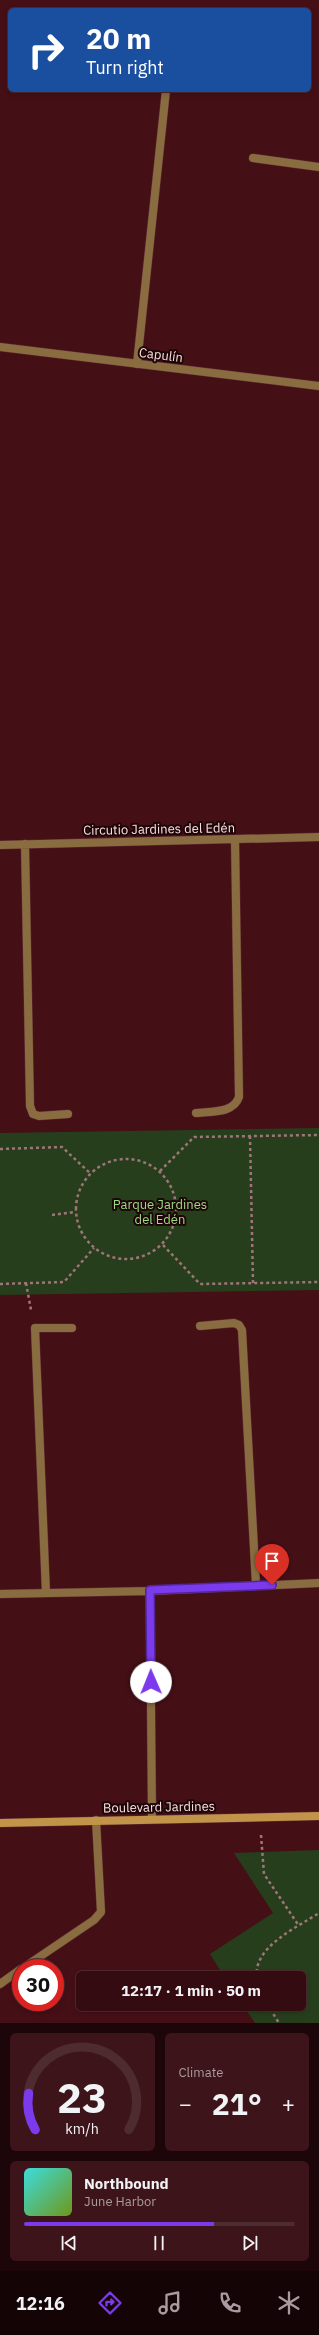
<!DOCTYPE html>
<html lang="en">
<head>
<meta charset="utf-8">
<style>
	:root { --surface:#340b10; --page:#3c1419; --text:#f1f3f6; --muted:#a99b9f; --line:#4e2b30; --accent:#7c3aed }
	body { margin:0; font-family:"IBM Plex Sans",sans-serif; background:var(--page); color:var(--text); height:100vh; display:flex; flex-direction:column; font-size:15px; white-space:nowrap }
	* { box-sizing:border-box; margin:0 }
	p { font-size:13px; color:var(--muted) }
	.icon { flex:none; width:22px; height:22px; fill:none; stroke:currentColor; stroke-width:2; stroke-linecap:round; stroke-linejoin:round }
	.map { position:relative; height:2023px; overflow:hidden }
	.panel { display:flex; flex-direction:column; gap:10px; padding:10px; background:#1d0609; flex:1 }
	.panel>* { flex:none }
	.top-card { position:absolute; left:8px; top:8px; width:303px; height:84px; border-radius:6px; box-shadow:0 2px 6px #0003,0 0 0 1px var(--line); background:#1a4fa0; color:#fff; overflow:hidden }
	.speed { position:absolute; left:12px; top:1959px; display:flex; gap:8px; font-size:20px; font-weight:700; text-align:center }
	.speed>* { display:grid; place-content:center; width:52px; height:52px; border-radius:50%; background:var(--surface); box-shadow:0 2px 6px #0003,0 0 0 1px var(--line); line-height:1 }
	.speed .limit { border:6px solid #d22; background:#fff; color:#111 }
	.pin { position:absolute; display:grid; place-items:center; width:34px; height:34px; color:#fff; margin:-41px -17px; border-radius:50% 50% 50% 0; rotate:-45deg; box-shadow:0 0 4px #0007 }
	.pin .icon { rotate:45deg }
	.me { position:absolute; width:44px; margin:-22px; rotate:359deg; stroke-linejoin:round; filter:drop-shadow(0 0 3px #0008) }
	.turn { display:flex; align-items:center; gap:14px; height:84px; padding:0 12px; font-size:18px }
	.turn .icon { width:52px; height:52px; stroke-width:2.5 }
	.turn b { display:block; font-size:28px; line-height:34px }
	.big { font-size:30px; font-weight:700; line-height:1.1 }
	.panel .card { flex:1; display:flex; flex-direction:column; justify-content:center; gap:6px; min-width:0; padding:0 14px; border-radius:6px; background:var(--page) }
	.panel .dial { align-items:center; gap:0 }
	.dial svg { height:104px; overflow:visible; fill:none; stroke:var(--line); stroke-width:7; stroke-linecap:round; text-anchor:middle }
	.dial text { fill:var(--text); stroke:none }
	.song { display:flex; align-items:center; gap:12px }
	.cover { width:48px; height:48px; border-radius:6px; background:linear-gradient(135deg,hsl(180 70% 55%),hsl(80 70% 35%)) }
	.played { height:4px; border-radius:2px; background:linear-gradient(90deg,var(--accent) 70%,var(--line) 70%) }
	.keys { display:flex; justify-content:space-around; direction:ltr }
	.heat { display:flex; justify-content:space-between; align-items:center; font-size:22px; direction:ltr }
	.panel .tiles { flex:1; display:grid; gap:10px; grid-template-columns:1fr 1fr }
	.card:last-child { grid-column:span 2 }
	.trip { position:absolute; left:76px; top:1971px; width:230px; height:40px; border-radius:6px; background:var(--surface); box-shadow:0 2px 6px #0003,0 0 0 1px var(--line); font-weight:700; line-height:40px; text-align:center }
	.menu { display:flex; height:64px; justify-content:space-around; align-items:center; background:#150406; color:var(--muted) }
	.menu .icon { width:28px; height:28px }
	.menu .current { color:var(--accent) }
	.menu b { font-size:18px; color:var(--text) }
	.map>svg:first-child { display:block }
	.green { fill:#273e1d }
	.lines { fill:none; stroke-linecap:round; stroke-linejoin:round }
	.lane-casing { stroke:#5f2c32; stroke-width:9 }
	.street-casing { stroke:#5f2c32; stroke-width:9 }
	.secondary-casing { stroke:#5f2c32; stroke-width:9 }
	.path { stroke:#a07579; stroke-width:2.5; stroke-dasharray:3 3; stroke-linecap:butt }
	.lane { stroke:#896c40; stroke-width:8 }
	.street { stroke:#896c40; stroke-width:8 }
	.secondary { stroke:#c29449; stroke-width:8 }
	.route-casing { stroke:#51269a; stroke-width:10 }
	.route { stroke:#7c3aed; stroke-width:7 }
	.labels { text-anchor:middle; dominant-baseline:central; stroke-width:4; stroke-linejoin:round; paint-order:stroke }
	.street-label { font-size:13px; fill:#fee0e0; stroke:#1d0608 }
	.park-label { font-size:13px; fill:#9cd985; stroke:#1d0608 }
</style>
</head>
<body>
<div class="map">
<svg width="319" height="2023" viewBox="0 0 319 2023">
	<rect width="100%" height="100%" fill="#450f16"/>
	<path class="green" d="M319,1128V1290L0,1295V1133Z
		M319,1850V2023H255L242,2004H299V1978H225L210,1954L273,1913L234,1853Z"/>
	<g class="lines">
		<g class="lane-casing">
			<path id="lane" d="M253,158L319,167
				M137,364L166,90"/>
		</g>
		<g class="street-casing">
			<path id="street" d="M0,347L319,386
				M25,844L30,1106L33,1114L39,1116L68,1114
				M0,845L319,837
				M196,1113C211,1111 233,1114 239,1097L235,839
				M200,1326L234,1323L239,1325L242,1330L256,1585
				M150,1591L152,1819
				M46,1593L35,1328H72
				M0,1594L150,1591L319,1583
				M23,1968L94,1920L101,1912L96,1820
				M0,1984L21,1969"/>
		</g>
		<g class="secondary-casing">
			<path id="secondary" d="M0,1823L319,1816"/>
		</g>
		<path class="path" d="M250,1136L253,1283
			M0,1149L62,1147L91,1174
			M76 1209a50 50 0 1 1 100 0a50 50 0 1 1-100 0Z
			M160,1171L194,1137L319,1135
			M52,1215L75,1212
			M163,1245L200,1284L319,1282
			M26,1283L31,1310
			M0,1284L64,1282L94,1248
			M261,1835L264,1874L299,1926
			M257,1978C252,1947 298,1927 319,1913
			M267,2004L279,2023"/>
		<use href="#lane" class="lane"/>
		<use href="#street" class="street"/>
		<use href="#secondary" class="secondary"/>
	</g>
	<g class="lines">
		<g class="route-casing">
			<path id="route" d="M151,1682L150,1590L272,1585"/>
		</g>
		<use href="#route" class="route"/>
	</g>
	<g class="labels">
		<g class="street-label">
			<text transform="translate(161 355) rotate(7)">Capulín</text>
			<text transform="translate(159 829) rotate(-1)">Circutio Jardines del Edén</text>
			<text transform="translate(159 1807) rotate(-1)">Boulevard Jardines</text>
		</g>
		<g class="park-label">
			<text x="160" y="1204">Parque Jardines<tspan x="160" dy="15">del Edén</tspan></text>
		</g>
	</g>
</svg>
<div class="speed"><div class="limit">30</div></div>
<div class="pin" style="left:272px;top:1585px;background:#d93025"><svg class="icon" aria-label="arrive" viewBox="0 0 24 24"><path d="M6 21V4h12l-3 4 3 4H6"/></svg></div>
<svg class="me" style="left:151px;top:1682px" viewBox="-20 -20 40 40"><circle r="19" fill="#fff"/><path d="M0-13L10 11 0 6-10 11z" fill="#7c3aed"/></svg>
<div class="trip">12:17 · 1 min · 50 m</div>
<div class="top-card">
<div class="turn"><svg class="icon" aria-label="right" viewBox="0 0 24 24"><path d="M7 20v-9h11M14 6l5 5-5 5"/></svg><div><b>20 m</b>Turn right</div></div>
</div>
</div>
<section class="panel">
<div class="tiles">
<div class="card dial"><svg viewBox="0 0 100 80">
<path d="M14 69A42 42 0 1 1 86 69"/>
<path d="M14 69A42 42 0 0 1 9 41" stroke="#7c3aed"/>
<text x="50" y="56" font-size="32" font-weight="700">23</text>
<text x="50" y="72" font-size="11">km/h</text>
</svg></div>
<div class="card"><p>Climate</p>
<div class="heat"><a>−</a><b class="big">21°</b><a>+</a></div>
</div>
<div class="card">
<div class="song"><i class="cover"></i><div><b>Northbound</b><p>June Harbor</p></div></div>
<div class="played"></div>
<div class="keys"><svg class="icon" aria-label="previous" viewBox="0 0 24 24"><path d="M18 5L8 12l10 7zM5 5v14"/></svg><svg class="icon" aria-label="pause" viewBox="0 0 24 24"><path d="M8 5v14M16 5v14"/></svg><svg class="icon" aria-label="next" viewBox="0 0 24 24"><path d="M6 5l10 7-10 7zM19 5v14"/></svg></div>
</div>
</div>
</section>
<nav class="menu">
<b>12:16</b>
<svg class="icon current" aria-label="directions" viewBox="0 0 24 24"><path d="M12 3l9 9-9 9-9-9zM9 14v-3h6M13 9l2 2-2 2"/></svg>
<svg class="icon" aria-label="music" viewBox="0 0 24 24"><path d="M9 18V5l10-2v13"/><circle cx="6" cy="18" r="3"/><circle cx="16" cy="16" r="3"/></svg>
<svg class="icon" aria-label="phone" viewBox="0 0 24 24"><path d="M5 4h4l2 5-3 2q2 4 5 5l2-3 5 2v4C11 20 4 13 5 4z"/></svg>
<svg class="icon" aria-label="climate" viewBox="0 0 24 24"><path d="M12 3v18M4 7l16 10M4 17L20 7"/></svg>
</nav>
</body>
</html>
